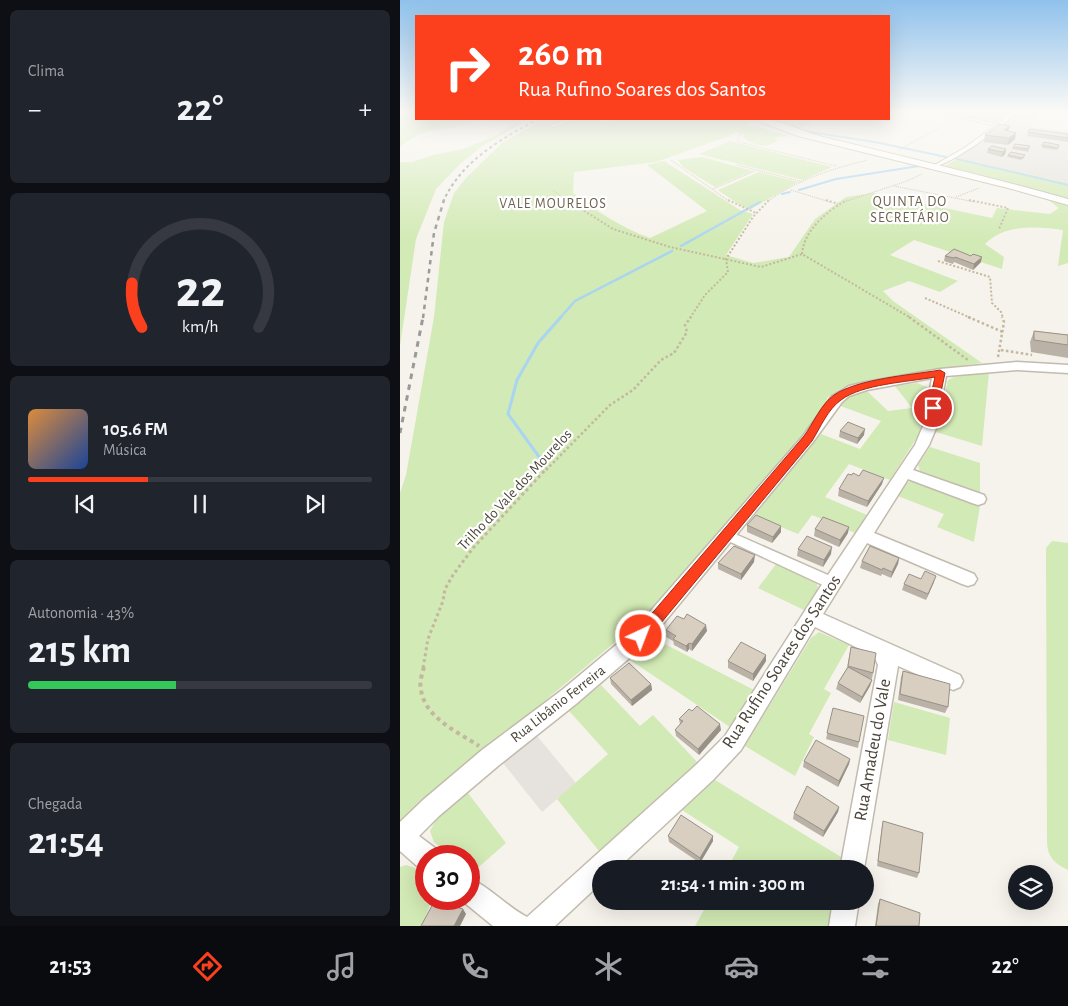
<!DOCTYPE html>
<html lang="pt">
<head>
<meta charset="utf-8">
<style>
	:root { --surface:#171b24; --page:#20242c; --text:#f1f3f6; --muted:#9ea1a6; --line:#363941; --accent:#fc3f1d }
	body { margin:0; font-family:"Alegreya Sans",sans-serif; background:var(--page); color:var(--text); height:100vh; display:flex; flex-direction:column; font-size:19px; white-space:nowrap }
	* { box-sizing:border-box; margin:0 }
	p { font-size:16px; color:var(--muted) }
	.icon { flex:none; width:28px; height:28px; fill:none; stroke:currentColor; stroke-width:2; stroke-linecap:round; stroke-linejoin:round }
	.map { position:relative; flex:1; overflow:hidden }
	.drawer { display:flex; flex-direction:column; gap:10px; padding:10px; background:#0d0f14; width:400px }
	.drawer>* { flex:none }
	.guide { position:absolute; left:15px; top:15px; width:475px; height:105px; border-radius:0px; box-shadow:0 5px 20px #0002; background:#fc3f1d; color:#fff; overflow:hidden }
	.fabs { position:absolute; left:608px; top:865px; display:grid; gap:10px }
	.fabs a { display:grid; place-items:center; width:45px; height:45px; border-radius:50%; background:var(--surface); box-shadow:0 5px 20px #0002; font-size:25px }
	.speed { position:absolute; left:15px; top:845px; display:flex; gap:10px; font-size:25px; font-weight:700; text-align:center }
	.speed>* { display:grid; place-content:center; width:65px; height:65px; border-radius:50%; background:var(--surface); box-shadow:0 5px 20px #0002; line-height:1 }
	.speed .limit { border:8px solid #d22; background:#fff; color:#111 }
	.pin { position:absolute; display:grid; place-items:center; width:42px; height:42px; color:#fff; margin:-21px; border:2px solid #fff; border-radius:50%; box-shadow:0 1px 5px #0007 }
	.me { position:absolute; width:55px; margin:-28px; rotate:43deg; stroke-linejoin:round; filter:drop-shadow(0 0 4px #0008) }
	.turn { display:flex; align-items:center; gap:18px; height:105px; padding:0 20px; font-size:22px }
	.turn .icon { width:65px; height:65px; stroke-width:2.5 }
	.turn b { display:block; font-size:35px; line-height:42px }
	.big { font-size:38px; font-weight:600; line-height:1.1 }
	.drawer .card { flex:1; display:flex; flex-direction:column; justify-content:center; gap:8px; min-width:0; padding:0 18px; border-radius:8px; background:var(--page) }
	.drawer .dial { align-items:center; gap:0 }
	.dial svg { height:130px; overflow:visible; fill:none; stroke:var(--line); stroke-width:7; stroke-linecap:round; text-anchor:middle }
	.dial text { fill:var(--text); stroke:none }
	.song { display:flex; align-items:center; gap:15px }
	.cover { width:60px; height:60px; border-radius:8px; background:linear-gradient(135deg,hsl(30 70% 55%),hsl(220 70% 35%)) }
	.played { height:5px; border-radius:2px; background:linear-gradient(90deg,var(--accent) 35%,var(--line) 35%) }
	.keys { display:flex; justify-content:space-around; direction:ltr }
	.heat { display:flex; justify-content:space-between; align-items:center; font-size:28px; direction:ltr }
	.charge { height:8px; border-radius:4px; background:linear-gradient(90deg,#34c759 43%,var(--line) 0) }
	.trip { position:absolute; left:192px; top:860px; width:282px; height:50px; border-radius:25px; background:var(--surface); box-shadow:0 5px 20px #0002; font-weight:600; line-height:50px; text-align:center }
	.tab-bar { display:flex; height:80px; justify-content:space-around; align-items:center; background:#090b0e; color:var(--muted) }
	.tab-bar .icon { width:35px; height:35px }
	.tab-bar .selected { color:var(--accent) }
	.tab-bar b { font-size:22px; color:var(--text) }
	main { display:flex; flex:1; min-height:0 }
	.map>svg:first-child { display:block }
	.industrial { fill:#e6e2dd }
	.green { fill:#d2eab5 }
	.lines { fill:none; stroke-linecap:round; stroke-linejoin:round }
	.stream-far2 { stroke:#a9d4f2; stroke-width:2 }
	.stream-far1 { stroke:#a9d4f2; stroke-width:2.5 }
	.stream { stroke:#a9d4f2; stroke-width:3 }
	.service-casing { stroke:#c2bbae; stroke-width:2 }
	.pedestrian-casing { stroke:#c2bbae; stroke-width:3 }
	.minor-casing { stroke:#c2bbae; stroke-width:3 }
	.tertiary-casing { stroke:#c2bbae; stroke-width:2 }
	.path-far4 { stroke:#c4b79f; stroke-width:1; stroke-dasharray:1 1; stroke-linecap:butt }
	.path-far3 { stroke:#c4b79f; stroke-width:2; stroke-dasharray:2 2; stroke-linecap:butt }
	.path-far2 { stroke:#c4b79f; stroke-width:2.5; stroke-dasharray:2.5 2.5; stroke-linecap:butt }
	.path-far1 { stroke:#c4b79f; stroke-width:3; stroke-dasharray:3 3; stroke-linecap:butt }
	.path { stroke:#c4b79f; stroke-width:4; stroke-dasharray:4 4; stroke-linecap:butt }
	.service { fill:#fff; fill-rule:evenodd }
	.pedestrian { fill:#fff; fill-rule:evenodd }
	.minor { fill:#fff; fill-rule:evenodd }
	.tertiary { fill:#fff; fill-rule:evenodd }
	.rail-far2 { stroke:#9a9a9a; stroke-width:2; stroke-dasharray:3 3; stroke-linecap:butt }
	.rail-far1 { stroke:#9a9a9a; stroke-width:2.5; stroke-dasharray:4.5 4.5; stroke-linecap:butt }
	.rail { stroke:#9a9a9a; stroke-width:3; stroke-dasharray:5.5 5.5; stroke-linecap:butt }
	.wall { fill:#bab2a6 }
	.shaded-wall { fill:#979187 }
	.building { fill:#d8cfc1; stroke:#979187 }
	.route { fill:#fc3f1d; stroke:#a42913 }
	.labels { text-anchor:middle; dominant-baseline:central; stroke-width:4.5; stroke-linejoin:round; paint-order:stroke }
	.far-neighbourhood-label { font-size:14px; letter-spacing:1px; fill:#6e6250; stroke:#fff }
	.street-label { font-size:15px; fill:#4b4439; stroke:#fff }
	.near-street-label { font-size:18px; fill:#4b4439; stroke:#fff }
</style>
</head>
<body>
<main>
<section class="drawer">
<div class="card"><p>Clima</p>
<div class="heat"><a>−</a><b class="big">22°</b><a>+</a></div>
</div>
<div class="card dial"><svg viewBox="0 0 100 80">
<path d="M14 69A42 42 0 1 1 86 69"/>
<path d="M14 69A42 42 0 0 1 8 42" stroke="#fc3f1d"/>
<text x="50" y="56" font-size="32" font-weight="700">22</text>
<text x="50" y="72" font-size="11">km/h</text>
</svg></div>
<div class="card">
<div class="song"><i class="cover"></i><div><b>105.6 FM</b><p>Música</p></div></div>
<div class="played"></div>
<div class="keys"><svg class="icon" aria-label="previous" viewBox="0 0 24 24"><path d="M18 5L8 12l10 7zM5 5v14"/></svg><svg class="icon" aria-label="pause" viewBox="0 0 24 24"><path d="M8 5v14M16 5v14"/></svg><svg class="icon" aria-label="next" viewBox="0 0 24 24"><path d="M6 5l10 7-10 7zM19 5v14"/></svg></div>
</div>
<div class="card"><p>Autonomia · 43%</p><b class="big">215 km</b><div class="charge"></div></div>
<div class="card"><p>Chegada</p><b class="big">21:54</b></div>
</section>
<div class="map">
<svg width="668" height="926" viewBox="0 0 668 926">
	<rect width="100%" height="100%" fill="#f6f3ec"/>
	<path class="industrial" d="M618,112H641L630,125L631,127L668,131L666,134L668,135V183L558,158L597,130Z
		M137,736L176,783L142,812L103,763Z"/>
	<path class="green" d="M16,112V119H128L84,145L61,163L36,189L16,239L0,346V162H12L33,155L63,149L97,135L115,123L81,120L51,128L31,130L21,133L0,146V114Z
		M553,112H610L597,123L565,118Z
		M144,119H170L151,126L153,127L176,119H199L202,123L211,119H348L355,122L343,126H355L389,136L374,138L378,141L366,146L355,144L343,138L345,135L335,132L329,136L256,162L174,172L173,193C196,211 222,228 250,238L307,211L247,165L264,161L340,210L353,214L326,255L353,263L389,257L415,219L446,197L473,193L592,218L597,208L650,214L659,208L647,199L668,206V263L658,266L663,230C638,226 605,224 585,244L604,257L602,269L514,240L490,255L558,281L540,292L509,281L483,291L493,301L582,363L516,372L442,388L428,397L420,415L371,476L244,618L26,800L0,831V493L6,475L34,317L44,222L54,193L66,178L102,143Z
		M366,119H417L397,130Z
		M330,141L432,167L403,180L299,154Z
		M302,157L353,171L315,187L283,167L278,160Z
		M558,158L668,183V199L545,166Z
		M359,172L398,182L351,209L341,206L318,190Z
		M589,372L582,446L536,432L548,380L554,377Z
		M517,383L527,387L529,391L519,434L490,480L449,464L425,497L467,515L455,533L412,515L398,534L354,516L421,434L460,449L481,421L438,405C447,397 456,393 467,391L488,411L512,408L495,386Z
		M530,447L580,463V493L520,471L518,465Z
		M511,481L580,506L574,542L537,527L544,514L498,496L506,483Z
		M652,541L668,543V870C655,864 648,858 647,843L646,548Z
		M376,564L417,584L418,589L404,610L358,588Z
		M419,632L449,645L424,689L431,693L409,734L414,737L395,776L345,746L411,638Z
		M255,639L354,690L330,727L230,660Z
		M201,685L240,726L253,715L298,763L199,851L157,799L208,754L169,711Z
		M494,702L550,718L546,755L488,740Z
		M315,780L441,857L439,869H327L339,847L282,810Z
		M68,793L106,843L72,873L69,870V856H51L34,842L30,831L36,820Z
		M6,865L15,868L26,877V899H32L22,926H0V867Z
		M309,901H433L428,926H295Z"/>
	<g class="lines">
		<path class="stream-far2" d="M403,131L475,142L546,157
			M557,159L668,185
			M399,190L436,179L519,166
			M382,194L390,192"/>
		<path class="stream-far1" d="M281,246L360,202
			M160,318L175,301L272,251"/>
		<path class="stream" d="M145,465L108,414L117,380L138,343L161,317"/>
		<g class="service-casing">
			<path id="service" d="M0,112H13L0,114Z
				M539,112H545L597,125L613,112H617C594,133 563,156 534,168L532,167L533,166L564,148L595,126Z
				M170,119H175L153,127L150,126Z"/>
		</g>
		<g class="pedestrian-casing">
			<path id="pedestrian" d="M326,530L437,579L439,583L437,587L432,588L427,587L322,538L320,535L322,532Z"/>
		</g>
		<g class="minor-casing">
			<path id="minor" d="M617,362L668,365V373L617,370L546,376L537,426L529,445L513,470L584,495L586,499L584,503L578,505L572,503L508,479L474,533L574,574L577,579L574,584L568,586L562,584L467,543L423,614L560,675L563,681L560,687L553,690L498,666L464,869H440L478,665L474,656L415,627L341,750L313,780L217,869H201V883L155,926H93L60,899H69V878C90,887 106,906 127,917L297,764L325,736L426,578L515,445L523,426L532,378L467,390L449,396L442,402L413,442L248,642L176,704L98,766L39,816L19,836L35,848L38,856H26V869L17,866L0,851V822L23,800L82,750L162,690L234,630L403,436L432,396L449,386L466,382L540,369Z
				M433,901H459L455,926H429Z"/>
		</g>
		<g class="tertiary-casing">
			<path id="tertiary" d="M353,119C375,117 401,131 423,137C505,157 587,176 668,199V205L608,188L398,136Z"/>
		</g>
		<path class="path-far4" d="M340,135L337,141L339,142L436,166
			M499,150L551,121
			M271,160L330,202
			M337,165L403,182
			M494,186L575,202
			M313,189L355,171
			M153,190L168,202
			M391,190L430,202
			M556,197L579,188
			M367,202C396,180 434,168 468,160
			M444,202L507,181L522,174"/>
		<path class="path-far3" d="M167,200L213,229L270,247L361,267L402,254L511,318
			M328,200L356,213
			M426,200L438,204
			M569,200L608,208L599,229
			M402,254C404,230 427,211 447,200
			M538,261L590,277L592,303L601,312L603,318
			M525,298L571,318
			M290,318L305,295L328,272L326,259L353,217L369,200"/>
		<path class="path-far2" d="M509,317L568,360
			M568,317L603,332
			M601,350L632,355
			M598,357L604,322L602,317
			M146,470L210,405L233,390L261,360L274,353L287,332L285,325L291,317"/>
		<path class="path-far1" d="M23,668L28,639L43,601L45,589L53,575L73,548L147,468"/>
		<path class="path" d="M24,667C22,674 19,683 21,690C25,718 58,732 79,746"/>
		<use href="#service" class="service"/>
		<use href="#pedestrian" class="pedestrian"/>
		<use href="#minor" class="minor"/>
		<use href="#tertiary" class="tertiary"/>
		<path class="rail-far2" d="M43,202C61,161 102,138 139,119"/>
		<path class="rail-far1" d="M23,318L34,233L44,200"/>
		<path class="rail" d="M0,433L23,317"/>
	</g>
	<path class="wall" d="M608,131L615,139L608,145L584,142L585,135Z
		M628,132L668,134V142L627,136Z
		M642,145L658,147L657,150L642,148Z
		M630,146L628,152L612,149L613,147Z
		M588,149H606L605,154L602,157L587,153Z
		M608,155L625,157L621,160L607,157Z
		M545,256H571L581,262L573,270L554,262L553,264L544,261Z
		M634,331L668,335V358L631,352L630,342Z
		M440,431L464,435L457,444L439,437Z
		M452,475L459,476L482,484L467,507L438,496L439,489Z
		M347,525L381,532L372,543L347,532Z
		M415,529L448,533L439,547L414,536Z
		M398,549L431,554L423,567L397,556Z
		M499,558L498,564L491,578L482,574L481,576L460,568L462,561Z
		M354,562L341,580L318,569V563Z
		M521,579L534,582L526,600L502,590L504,584Z
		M266,630L307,631L292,651L289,649L287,652L274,645L273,641L266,637Z
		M451,647L473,673L472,679L469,678L472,680L470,686L460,703L436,689L438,683L447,668Z
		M366,655V661L353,681L328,668V661Z
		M503,671L548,707L545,713L498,700L501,677Z
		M210,678L251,684L252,690L232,706L211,684Z
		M433,708L459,742L458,748L426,739Z
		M279,719L321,730L299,755L276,736L275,730L280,724Z
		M450,759L449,764L438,787L403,767L404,761Z
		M439,807L438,812L423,837L393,819L394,813Z
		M483,821L519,873L517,878L477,866L482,826Z
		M268,836H313V841L300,863L269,842Z
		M480,899L519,926H475L478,904Z"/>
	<path class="shaded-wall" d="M610,126L608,132L604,130Z
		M616,133L615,139L608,145L609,138Z
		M606,149L605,154L602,157L603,152Z
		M582,257L581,262L573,270L574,264Z
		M465,429L464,435L457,444L458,438Z
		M484,478L482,484L467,507L468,501Z
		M381,526V532L372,543L373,537Z
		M449,527L448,533L439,547L440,540Z
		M432,547L431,554L423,567L424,560Z
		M355,555L354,562L341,580V574Z
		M499,558L498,564L491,578L492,572Z
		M536,576L534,582L526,600L528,594Z
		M306,625L307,631L292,651V644Z
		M289,643V649L287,652L286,646Z
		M366,655V661L353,681V674Z
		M472,680L470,686L460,703L462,697Z
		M251,684L252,690L232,706L231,700Z
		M320,724L321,730L299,755L298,749Z
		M450,759L449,764L438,787L439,781Z
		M439,807L438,812L423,837L424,831Z
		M313,836V841L300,863V858Z
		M63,909L66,914L60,926H54Z"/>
	<path class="building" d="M600,124L610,126L604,130L616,133L609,138L585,135Z
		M630,129L668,134V138L628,132Z
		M644,142L659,145L658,148L642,145Z
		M615,144L630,146L628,149L613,147Z
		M592,146L606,149L603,152L588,149Z
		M611,152L625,155L622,158L608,155Z
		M554,249L571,256L573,254L582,257L574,264L555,257L554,258L545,256Z
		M634,331L668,335V345L634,340Z
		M448,422L465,429L458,438L440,431Z
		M463,470L484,478L468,501L439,489L448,474L452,475L453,473L459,476Z
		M356,515L381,526L373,537L347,525Z
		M423,517L449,527L440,540L415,529Z
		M407,536L432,547L424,560L398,549Z
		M334,546L355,555L341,574L318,563Z
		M470,546L499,558L492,572L483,568L482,570L462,561Z
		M525,571L536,576L528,594L504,584L509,574L521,579Z
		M287,614L306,625L292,644L289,643L286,646L273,639L276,636L266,630L277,616L284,619Z
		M341,642L366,655L353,674L328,661Z
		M451,647L476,653L473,673L448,666Z
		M229,663L251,684L231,700L210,678Z
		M448,667L472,680L462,697L438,683Z
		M503,671L550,684L548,707L500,694Z
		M297,706L320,724L298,749L275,730L283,721L279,719L289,709L292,711Z
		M433,708L464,716L459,742L427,733Z
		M416,740L450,759L439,781L404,761Z
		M407,786L439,807L424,831L394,813Z
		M281,815L313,836L300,858L268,836Z
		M483,821L523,833L519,873L478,861Z
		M480,899L520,913L519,926H476Z
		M35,900L63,909L54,926H21Z"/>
	<linearGradient id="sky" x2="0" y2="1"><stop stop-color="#8fc1ec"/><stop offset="0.46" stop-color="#fbfaf6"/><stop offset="1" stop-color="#fbfaf6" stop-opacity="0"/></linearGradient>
	<rect width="668" height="242" fill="url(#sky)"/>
	<path class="route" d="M540,370L545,373L537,411H533L528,408L535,377C508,382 462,384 441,400C428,409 420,428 412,441L246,641L241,643L236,641L233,636L236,632L404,436C413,424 421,404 434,395C457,379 511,375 540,370Z"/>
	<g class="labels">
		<g class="far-neighbourhood-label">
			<text x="510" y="202">QUINTA DO<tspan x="510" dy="16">SECRETÁRIO</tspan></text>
			<text x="153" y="204">VALE MOURELOS</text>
		</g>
		<g class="street-label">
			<text transform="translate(115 490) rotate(-47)">Trilho do Vale dos Mourelos</text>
			<text transform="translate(158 704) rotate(-38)">Rua Libânio Ferreira</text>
		</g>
		<g class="near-street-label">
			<text transform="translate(382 662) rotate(-57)">Rua Rufino Soares dos Santos</text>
			<text transform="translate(473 750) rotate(-80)">Rua Amadeu do Vale</text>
		</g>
	</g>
</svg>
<div class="fabs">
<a><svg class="icon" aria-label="layers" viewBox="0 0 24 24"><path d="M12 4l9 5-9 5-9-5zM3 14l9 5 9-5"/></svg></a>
</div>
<div class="speed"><div class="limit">30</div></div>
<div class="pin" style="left:533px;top:408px;background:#d93025"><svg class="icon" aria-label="arrive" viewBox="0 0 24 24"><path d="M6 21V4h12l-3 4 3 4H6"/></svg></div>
<svg class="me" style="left:241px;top:636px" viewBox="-20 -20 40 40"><circle r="17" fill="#fc3f1d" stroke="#fff" stroke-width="3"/><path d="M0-11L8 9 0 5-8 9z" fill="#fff"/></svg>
<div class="trip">21:54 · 1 min · 300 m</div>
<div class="guide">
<div class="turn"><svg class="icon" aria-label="right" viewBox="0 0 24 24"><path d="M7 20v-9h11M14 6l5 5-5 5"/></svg><div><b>260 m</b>Rua Rufino Soares dos Santos</div></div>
</div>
</div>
</main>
<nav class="tab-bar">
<b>21:53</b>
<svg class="icon selected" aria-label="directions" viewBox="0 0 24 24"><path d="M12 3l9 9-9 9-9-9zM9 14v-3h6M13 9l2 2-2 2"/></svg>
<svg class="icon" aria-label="music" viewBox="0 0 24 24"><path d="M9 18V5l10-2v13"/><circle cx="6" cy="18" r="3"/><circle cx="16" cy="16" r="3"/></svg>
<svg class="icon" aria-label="phone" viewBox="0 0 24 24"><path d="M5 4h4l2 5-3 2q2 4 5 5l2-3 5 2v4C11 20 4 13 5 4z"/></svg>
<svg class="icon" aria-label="climate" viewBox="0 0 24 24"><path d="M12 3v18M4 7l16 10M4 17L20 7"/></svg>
<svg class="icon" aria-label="car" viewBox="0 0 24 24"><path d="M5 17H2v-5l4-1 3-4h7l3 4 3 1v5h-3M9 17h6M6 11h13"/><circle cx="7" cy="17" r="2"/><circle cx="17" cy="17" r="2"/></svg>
<svg class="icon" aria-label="filters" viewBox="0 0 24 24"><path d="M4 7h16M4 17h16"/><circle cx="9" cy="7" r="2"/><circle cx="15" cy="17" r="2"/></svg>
<b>22°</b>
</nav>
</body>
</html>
